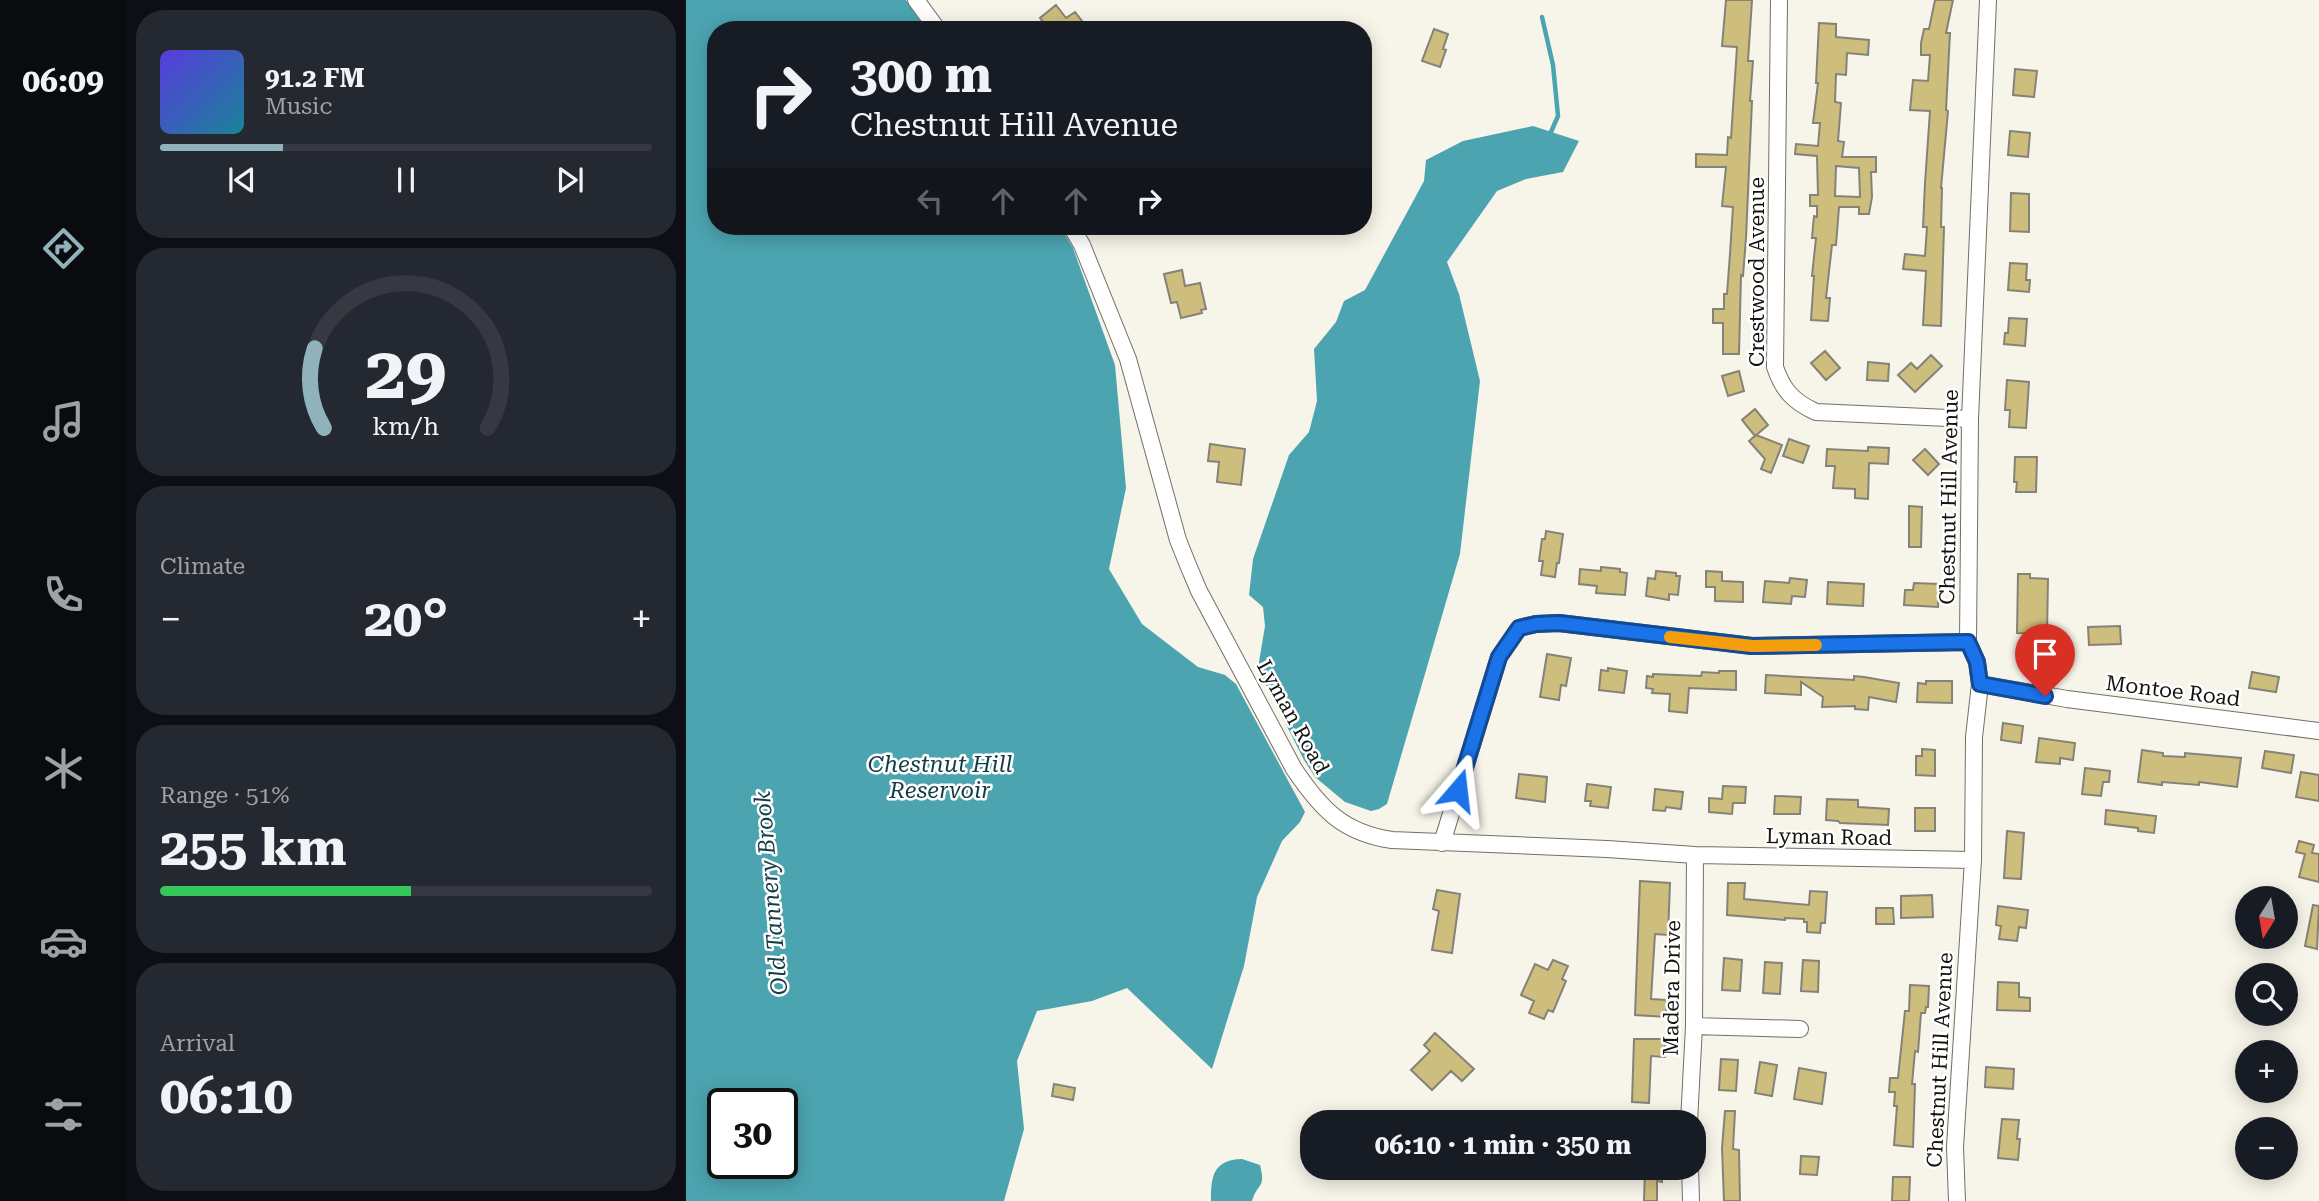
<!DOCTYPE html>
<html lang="en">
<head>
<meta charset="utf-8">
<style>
	:root { --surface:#171b24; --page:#242831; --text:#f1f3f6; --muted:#9ea1a6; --line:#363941; --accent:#90b2ba }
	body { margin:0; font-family:"Roboto Serif",serif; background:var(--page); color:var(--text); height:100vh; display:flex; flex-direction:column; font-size:26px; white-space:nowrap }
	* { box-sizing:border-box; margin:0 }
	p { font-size:23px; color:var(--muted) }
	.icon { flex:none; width:38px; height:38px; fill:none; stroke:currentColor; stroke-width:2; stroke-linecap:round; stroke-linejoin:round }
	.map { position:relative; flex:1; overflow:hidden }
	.panel { display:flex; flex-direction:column; gap:10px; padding:10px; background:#0d0f14; width:560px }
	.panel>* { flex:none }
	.guide { position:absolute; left:21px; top:21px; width:665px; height:214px; border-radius:28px; box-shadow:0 4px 18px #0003; background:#171b24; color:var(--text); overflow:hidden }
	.needle { width:46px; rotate:191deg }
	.buttons { position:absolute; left:1549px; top:886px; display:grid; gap:14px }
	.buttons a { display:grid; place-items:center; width:63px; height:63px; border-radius:50%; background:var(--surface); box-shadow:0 4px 18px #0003; font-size:35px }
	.speed { position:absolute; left:21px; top:1088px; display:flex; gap:14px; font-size:35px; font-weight:700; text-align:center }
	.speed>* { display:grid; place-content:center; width:91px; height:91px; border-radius:50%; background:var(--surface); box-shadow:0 4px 18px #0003; line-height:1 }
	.speed .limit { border:4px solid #111; border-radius:10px; background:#fff; color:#111 }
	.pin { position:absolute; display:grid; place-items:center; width:60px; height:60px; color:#fff; margin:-72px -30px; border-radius:50% 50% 50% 0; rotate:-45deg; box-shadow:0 0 7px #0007 }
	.pin .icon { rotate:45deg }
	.me { position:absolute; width:77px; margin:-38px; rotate:17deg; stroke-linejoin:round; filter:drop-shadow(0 0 5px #0008) }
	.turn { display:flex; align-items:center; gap:24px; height:147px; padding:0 28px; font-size:32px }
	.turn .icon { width:91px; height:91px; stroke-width:2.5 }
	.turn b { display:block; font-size:49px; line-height:60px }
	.lanes { display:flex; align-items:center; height:66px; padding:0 28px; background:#0003; justify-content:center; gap:35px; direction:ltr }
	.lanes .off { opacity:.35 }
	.big { font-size:52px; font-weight:700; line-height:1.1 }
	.panel .widget { flex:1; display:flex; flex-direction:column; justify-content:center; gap:10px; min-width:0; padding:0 24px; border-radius:28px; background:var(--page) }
	.panel .dial { align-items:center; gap:0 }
	.dial svg { height:182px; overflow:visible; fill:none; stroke:var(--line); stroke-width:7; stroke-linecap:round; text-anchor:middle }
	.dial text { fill:var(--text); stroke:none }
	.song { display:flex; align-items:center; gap:21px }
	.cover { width:84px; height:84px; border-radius:10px; background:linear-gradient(135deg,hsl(250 70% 55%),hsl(190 70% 35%)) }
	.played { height:7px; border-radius:4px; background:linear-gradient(90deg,var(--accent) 25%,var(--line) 25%) }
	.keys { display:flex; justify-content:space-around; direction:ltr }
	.heat { display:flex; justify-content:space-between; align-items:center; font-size:38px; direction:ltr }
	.charge { height:10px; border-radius:5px; background:linear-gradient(90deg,#34c759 51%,var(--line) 0) }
	.trip { position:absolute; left:614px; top:1110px; width:406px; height:70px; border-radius:28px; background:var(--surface); box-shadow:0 4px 18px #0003; font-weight:700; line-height:70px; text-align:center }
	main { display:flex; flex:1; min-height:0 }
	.tabs { display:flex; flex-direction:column; width:126px; justify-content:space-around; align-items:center; background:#090b0e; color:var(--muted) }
	.tabs .icon { width:49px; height:49px }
	.tabs .selected { color:var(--accent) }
	.tabs b { font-size:32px; color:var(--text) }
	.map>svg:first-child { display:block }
	.water { fill:#4ca4b1; fill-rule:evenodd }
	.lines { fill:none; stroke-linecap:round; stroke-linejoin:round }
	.stream { stroke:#4ca4b1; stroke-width:4.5 }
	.building { fill:#cebe7d; stroke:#858278; stroke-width:2; fill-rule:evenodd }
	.minor-casing { stroke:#726f65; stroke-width:18 }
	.minor { stroke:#fff; stroke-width:16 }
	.route-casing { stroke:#114b97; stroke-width:18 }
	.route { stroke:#1a73e8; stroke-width:12 }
	.slow { stroke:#f59e0b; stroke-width:12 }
	.labels { text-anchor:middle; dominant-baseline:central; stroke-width:5; stroke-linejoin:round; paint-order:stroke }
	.street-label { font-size:21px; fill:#13120e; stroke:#fff }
	.water-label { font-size:23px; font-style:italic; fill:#133c43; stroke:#fff }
</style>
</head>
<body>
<main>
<nav class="tabs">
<b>06:09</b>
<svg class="icon selected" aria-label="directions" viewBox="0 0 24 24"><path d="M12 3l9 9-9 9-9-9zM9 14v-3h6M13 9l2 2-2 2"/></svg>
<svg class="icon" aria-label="music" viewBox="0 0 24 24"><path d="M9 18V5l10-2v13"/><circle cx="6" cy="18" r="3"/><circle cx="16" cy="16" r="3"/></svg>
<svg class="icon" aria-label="phone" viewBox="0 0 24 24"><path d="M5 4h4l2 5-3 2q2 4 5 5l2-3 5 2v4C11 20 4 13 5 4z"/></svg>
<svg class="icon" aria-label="climate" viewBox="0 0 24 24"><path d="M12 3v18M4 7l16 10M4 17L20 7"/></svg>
<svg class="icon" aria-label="car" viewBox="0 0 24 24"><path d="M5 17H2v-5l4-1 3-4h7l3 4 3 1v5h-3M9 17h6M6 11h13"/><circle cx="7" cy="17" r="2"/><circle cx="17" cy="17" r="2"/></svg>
<svg class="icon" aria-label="filters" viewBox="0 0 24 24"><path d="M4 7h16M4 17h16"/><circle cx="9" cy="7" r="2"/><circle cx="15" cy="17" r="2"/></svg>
</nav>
<section class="panel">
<div class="widget">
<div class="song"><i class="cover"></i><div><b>91.2 FM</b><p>Music</p></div></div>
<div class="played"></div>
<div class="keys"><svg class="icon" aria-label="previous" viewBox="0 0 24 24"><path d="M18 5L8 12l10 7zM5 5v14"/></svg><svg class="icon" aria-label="pause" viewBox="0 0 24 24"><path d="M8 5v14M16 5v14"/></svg><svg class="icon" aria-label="next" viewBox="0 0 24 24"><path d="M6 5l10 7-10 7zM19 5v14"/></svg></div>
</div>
<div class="widget dial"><svg viewBox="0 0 100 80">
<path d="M14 69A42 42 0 1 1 86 69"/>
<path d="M14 69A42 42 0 0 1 10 34" stroke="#90b2ba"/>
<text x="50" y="56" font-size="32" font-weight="700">29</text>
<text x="50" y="72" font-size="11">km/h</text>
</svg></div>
<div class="widget"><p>Climate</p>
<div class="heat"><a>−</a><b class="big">20°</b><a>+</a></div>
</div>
<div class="widget"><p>Range · 51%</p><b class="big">255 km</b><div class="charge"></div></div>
<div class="widget"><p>Arrival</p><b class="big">06:10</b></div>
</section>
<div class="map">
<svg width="1633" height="1201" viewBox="0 0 1633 1201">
	<rect width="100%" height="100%" fill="#f7f4e9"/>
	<path class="water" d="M0,0H220L241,30H30V226H374L387,248L429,365L440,488L423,569L456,624L512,667L539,675L550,684L619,812L614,822L596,841L571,897L558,966L526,1069L441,988L406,1001L351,1011L331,1061L338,1129L318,1201H0ZM37,1104H96V1164H37Z
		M847,126L893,141L877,172L840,179L811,191L761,262L773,294L794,381L774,554L701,804L693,809L685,811L659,802L629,777L618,760L578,681L573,662L579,626L577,607L563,595L567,559L603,455L623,432L631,401L628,349L650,322L658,301L679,290L738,181L740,160L777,141Z
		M556,1159L574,1165C580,1189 572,1182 566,1201H525C525,1176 527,1160 556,1159Z"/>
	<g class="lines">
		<path class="stream" d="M856,17L867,65L872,116L865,132L861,134"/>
	</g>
	<path class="building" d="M1040,0H1066L1062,61H1067L1064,101H1066L1060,238L1057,276L1055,275L1053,354H1037V323H1027V309H1038V294H1041L1044,254L1047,207L1036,206L1040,167H1010V154L1041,155L1042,137L1045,138L1051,47L1036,46Z
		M1249,0H1267L1260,33H1264L1260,110L1262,111L1255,188H1256L1255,227H1258L1255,326L1237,325L1240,271L1217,269L1219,254L1239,256L1241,227H1237L1239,183L1244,111L1224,110L1227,80L1242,81L1244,55H1235V43L1238,29H1243Z
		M370,5L380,18L389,12L403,30H363L354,18Z
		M1133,23L1150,24V37L1183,40L1182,55L1161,53L1160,75L1150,74L1149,102L1155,103L1152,141L1158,142L1156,157H1190V172H1185L1186,197L1183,214H1173V207H1153L1150,245H1146L1140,298H1144L1142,321L1125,320L1128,276H1126L1130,238H1126L1128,216L1131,217V206H1124V195H1132L1131,156L1109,154L1110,144L1132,146L1134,123H1127L1132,83H1130ZM1150,166L1173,168L1174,197L1149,196Z
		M748,29L762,34L757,49L760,50L754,67L736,61Z
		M1329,69L1351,71L1348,97L1327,95Z
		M1324,131L1344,133L1342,157L1322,155Z
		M1325,193L1343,194V232L1324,231Z
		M1324,263L1341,264L1340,280H1344L1343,292L1322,290Z
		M496,270L499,286L514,283L520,309L515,310L516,313L495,318L491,302L485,303L478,274Z
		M1323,318L1341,319L1339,346L1318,344L1319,333H1322Z
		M1139,351L1154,368L1140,380L1125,363Z
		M1245,355L1256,366L1229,392L1212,375L1225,363L1231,369Z
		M1182,362L1203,364L1202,381L1181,380Z
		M1053,371L1058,391L1042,396L1036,376Z
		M1321,380L1343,382L1340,428L1323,427L1324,410H1319Z
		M1069,409L1082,425L1069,436L1056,420Z
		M1070,435L1096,445L1085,473L1075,469L1079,459L1063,441Z
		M1103,439L1123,446L1117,463L1097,456Z
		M524,444L559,449L555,485L531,482L533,462L522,461Z
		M1182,447L1203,448L1202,464L1183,463L1182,499L1169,498V489L1147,488L1149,466H1140L1141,449L1182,451Z
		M1239,449L1253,464L1242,475L1227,460Z
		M1329,457H1351L1350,492H1330L1331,482H1328Z
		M1223,506L1236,507L1235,547H1223Z
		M860,531L877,534L873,563H871L869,577L855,575L857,561H853L856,539H859Z
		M915,567L934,569V572L941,573L939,595L910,593L911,586L893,584L894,569L915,571Z
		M970,571L990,573V576H994L992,595L983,594V600L960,596L962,578L969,579Z
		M1020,571L1036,572V581L1057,582V602L1029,601V587H1020Z
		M1332,574H1344V578L1362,579L1361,634L1331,633Z
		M1104,578L1121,580L1119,597L1106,596L1105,604L1077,602L1079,581L1103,583Z
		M1142,582L1178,584L1177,606L1141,604Z
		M1228,583L1253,584L1252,607L1218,605L1219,590H1227Z
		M1434,626L1435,644L1403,645L1402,627Z
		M861,654L885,658L880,686L875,685L873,700L854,697Z
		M922,668L941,671L938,693L913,690L915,670L922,671Z
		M1033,671H1050V690L1003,688L1001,713L983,711L984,694L966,693L967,689L960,688L961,676L967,677V674L1015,676L1016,672L1033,673Z
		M1566,672L1593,677L1590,692L1563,688Z
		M1080,675L1168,680V676L1178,677L1213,683L1210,702L1183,697L1182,710L1169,709V706L1136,707L1137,697L1115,682V695L1079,693Z
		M1240,681H1266V703L1231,702L1232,683L1240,684Z
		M1317,723L1337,726L1335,743L1315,740Z
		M1353,738L1389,743L1387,760L1374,758V764L1350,762Z
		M1236,749L1249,750V776L1230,775V756H1236Z
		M1456,750L1477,753V756L1499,757V753L1555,758L1551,787L1513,782V785L1476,782V785L1452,782Z
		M1579,751L1608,755L1605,773L1576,768Z
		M1399,768L1424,771L1423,782H1417L1415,796L1396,794Z
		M1615,772L1633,775V801L1610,797Z
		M833,774L861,777L859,802L830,798Z
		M901,784L925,787L922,808L904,806L905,801H899Z
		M1037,786L1060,787L1059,803H1047L1046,814L1023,812V798L1036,799Z
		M969,789L997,792L995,809L980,807L979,811L967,810Z
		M1089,796L1115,797L1114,814H1088Z
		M1141,799L1172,800V807L1203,809L1202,825L1154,823L1152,821L1140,820Z
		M1229,808H1249V831H1229Z
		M1420,810L1470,816L1468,833L1452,831V828L1419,824Z
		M1321,831L1338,833L1335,879L1318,878Z
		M1613,841L1628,845L1626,853L1633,854V882L1613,877L1619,854L1610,852Z
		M954,881L984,883L982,935L969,934L965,999L981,1000L980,1017L949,1015Z
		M1042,883H1059L1058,899L1123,905L1124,891L1141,892L1139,923H1135L1134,933L1121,932V922H1118V919L1099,918V920L1041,915Z
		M751,890L774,894L766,953L746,950L753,911L747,909Z
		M1246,895L1247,917L1215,918V896Z
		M1627,905L1633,906L1631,949L1619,946Z
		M1312,906L1342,910L1340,928L1333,927L1331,941L1313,939L1315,926L1310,925Z
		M1190,908H1207L1208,924H1190Z
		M1038,958L1056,960L1054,991L1036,990Z
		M867,960L882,966L876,979L880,981L867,1012L862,1010L858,1019L843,1013L848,1001L835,995L849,964L862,970Z
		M1117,960L1133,961L1132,992L1115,991Z
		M1079,962L1096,963L1094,994L1077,993Z
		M1312,982L1333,983V997L1344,998V1011L1311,1010Z
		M1224,985L1243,986L1242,1007H1240L1239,1013H1235L1232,1052L1229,1051L1226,1084H1229L1227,1147L1208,1145L1211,1106H1208L1209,1092H1203L1204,1078H1212L1219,1011H1223Z
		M749,1033L788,1069L776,1081L765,1071L746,1090L725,1070L744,1051L738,1045Z
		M948,1039H979V1057L965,1056L963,1103L946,1102Z
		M1035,1059L1052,1060L1050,1091L1033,1090Z
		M1074,1062L1091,1065L1086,1096L1069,1093Z
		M1300,1067L1328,1069L1327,1089L1299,1087Z
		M1113,1068L1140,1073L1136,1104L1108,1099Z
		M368,1084L389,1088L387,1100L366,1096Z
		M1039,1111H1049L1047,1149L1053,1150L1054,1201H1038L1036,1148Z
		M1316,1119L1333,1120L1331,1139H1334L1332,1160L1312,1158Z
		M1115,1156L1133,1157L1131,1175L1114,1174Z
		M959,1167H976V1182L971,1181V1201H958Z
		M1207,1177H1224L1223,1201H1206Z"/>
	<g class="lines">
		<g class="minor-casing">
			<path id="minor" d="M230,0L252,30
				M1093,0L1089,367C1097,391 1108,402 1130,412L1284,419
				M385,226L396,245L442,359L492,540L502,565L513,591L608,769C635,809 657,833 706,840L921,849L1009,855L1287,860
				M1294,684L1381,699L1633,731
				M756,843L813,657L833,628L850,624L873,623L1066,646L1282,642
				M1008,1026L1114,1029
				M1003,1122L1008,1026L1009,855
				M1004,1167L1005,1201
				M1271,1201L1269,1147L1287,860L1288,737L1294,684L1291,662L1282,642L1284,419L1302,0"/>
		</g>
		<use href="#minor" class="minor"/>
	</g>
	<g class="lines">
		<g class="route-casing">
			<path id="route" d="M772,790L813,657L833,628L850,624L873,623L1066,646L1282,642L1291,662L1294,684L1359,696"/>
		</g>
		<use href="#route" class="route"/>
		<path class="slow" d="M984,637L1066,646L1130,645"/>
	</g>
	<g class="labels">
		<g class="street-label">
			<text transform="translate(1071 272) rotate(-90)">Crestwood Avenue</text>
			<text transform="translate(1263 497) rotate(-89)">Chestnut Hill Avenue</text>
			<text transform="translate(1487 691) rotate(7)">Montoe Road</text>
			<text transform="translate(607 717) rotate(61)">Lyman Road</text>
			<text transform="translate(1143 837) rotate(1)">Lyman Road</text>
			<text transform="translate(986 988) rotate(-89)">Madera Drive</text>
			<text transform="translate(1254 1060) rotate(-87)">Chestnut Hill Avenue</text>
		</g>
		<g class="water-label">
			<text x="254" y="764">Chestnut Hill<tspan x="254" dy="26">Reservoir</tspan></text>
			<text transform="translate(85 893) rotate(-95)">Old Tannery Brook</text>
		</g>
	</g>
</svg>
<div class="buttons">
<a><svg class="needle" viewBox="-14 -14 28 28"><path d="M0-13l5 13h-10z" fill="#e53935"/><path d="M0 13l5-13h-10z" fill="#9ea1a6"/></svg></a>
<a><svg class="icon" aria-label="search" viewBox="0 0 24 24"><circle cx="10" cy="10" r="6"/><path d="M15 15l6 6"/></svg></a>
<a>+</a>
<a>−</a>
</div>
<div class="speed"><div class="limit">30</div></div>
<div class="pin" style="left:1359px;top:696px;background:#d93025"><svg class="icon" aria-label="arrive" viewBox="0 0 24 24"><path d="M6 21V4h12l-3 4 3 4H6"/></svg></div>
<svg class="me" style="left:772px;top:790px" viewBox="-20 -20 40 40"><path d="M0-17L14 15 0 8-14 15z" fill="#1a73e8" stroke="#fff" stroke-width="4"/></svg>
<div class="trip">06:10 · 1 min · 350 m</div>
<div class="guide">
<div class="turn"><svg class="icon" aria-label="right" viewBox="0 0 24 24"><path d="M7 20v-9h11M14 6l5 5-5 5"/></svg><div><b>300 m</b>Chestnut Hill Avenue</div></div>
<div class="lanes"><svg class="icon off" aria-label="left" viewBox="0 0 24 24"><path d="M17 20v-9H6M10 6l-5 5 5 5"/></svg><svg class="icon off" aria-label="ahead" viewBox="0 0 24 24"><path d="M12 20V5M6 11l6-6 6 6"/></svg><svg class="icon off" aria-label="ahead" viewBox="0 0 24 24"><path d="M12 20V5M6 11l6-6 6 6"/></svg><svg class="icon" aria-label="right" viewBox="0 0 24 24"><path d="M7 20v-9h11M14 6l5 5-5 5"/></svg></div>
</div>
</div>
</main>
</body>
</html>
